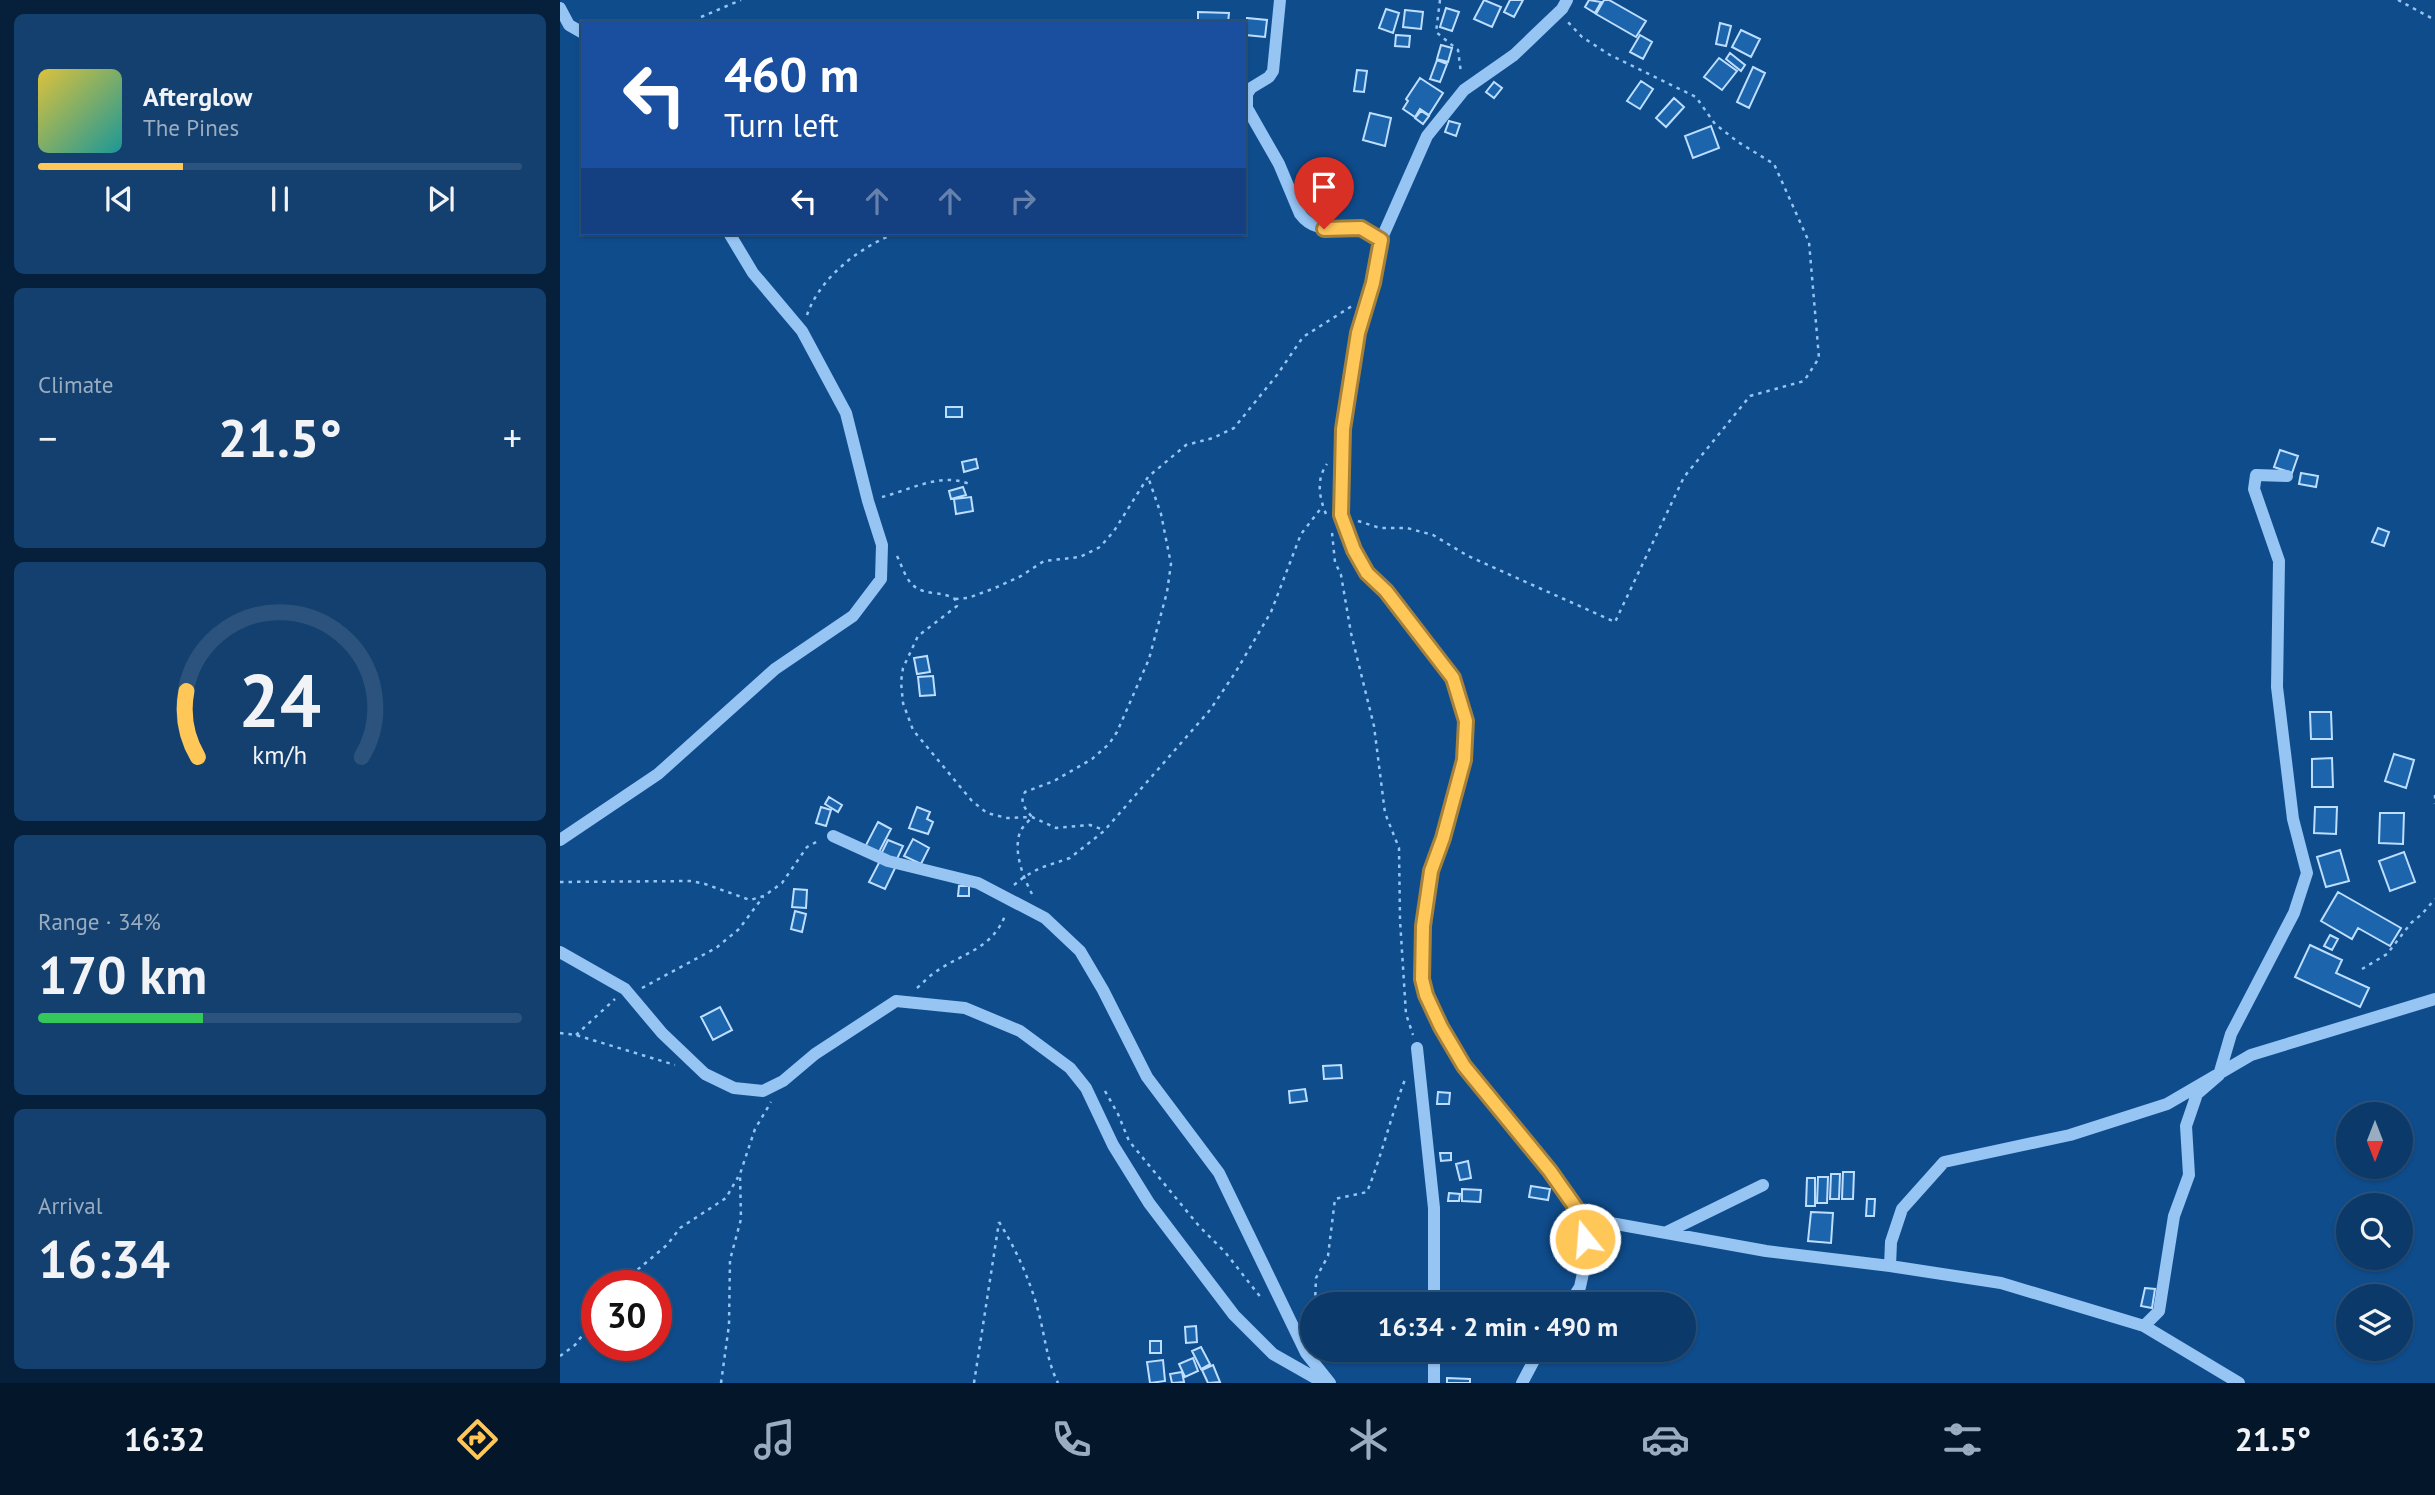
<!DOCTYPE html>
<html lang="en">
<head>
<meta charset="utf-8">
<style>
	:root { --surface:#0b3969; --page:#14406f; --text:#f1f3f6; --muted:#9aacc0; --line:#2b537d; --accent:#ffc658 }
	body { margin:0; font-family:"PT Sans",sans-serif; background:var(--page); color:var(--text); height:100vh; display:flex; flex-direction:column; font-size:26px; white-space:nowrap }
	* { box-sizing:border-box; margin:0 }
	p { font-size:23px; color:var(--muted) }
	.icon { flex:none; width:38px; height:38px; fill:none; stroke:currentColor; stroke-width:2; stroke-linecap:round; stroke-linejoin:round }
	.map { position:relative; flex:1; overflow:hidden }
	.details { display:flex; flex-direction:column; gap:14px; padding:14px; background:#061f3a; width:560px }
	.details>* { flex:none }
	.guide { position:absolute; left:21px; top:21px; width:665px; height:214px; border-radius:0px; box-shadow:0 2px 5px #0004,0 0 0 2px var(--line); background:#1a4fa0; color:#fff; overflow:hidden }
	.needle { width:46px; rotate:180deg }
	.tools { position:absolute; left:1776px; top:1102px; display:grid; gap:14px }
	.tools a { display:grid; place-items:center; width:77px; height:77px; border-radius:50%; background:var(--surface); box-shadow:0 2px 5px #0004,0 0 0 2px var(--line); font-size:35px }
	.speed { position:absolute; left:21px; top:1270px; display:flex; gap:14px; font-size:35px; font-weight:700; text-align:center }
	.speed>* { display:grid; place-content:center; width:91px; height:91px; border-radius:50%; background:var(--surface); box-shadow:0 2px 5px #0004,0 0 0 2px var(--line); line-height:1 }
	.speed .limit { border:10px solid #d22; background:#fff; color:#111 }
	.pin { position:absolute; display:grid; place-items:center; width:60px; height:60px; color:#fff; margin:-72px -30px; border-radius:50% 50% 50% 0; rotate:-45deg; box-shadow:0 0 7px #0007 }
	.pin .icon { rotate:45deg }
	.me { position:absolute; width:77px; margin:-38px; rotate:343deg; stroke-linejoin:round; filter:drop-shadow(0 0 5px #0008) }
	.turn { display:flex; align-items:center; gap:24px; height:147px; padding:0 28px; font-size:32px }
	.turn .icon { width:91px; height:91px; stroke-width:2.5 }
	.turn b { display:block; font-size:49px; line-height:60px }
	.lanes { display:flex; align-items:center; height:66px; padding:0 28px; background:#0003; justify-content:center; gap:35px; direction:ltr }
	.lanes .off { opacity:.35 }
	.big { font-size:52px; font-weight:700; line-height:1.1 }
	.details .tile { flex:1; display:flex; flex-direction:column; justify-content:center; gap:10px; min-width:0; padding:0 24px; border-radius:10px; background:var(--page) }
	.details .dial { align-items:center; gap:0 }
	.dial svg { height:182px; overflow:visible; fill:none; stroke:var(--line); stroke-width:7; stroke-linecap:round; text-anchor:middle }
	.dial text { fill:var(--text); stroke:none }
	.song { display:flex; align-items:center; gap:21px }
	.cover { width:84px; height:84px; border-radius:10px; background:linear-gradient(135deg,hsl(50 70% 55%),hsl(180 70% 35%)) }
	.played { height:7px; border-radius:4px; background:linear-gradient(90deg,var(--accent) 30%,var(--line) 30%) }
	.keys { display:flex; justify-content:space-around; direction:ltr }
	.heat { display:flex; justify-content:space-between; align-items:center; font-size:38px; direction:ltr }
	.charge { height:10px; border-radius:5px; background:linear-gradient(90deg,#34c759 34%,var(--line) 0) }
	.trip { position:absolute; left:740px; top:1292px; width:396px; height:70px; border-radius:35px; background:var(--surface); box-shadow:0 2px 5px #0004,0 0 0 2px var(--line); font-weight:700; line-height:70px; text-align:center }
	.menu { display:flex; height:112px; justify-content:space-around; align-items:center; background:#04172a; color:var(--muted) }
	.menu .icon { width:49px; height:49px }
	.menu .current { color:var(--accent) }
	.menu b { font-size:32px; color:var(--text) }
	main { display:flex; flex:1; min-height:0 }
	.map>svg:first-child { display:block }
	.building { fill:#1c64ac; stroke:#bddefe; stroke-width:2 }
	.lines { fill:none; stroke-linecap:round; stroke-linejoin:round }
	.path { stroke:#96c4f3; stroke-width:2.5; stroke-dasharray:3.5 5; stroke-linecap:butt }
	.minor { stroke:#96c4f3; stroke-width:12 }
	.route-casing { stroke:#a68139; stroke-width:18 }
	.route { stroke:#ffc658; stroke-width:12 }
</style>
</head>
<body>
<main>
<section class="details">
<div class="tile">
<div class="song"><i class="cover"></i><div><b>Afterglow</b><p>The Pines</p></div></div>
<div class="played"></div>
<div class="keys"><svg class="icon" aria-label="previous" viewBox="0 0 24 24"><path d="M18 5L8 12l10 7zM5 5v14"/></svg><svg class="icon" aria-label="pause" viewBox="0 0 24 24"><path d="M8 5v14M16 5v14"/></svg><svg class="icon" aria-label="next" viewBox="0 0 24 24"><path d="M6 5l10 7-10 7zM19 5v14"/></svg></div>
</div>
<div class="tile"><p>Climate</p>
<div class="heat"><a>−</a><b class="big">21.5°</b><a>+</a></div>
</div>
<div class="tile dial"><svg viewBox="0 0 100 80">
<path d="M14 69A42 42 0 1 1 86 69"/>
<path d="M14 69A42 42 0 0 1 9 40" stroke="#ffc658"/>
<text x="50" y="56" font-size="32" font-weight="700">24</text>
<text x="50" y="72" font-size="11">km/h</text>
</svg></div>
<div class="tile"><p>Range · 34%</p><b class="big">170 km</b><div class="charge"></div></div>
<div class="tile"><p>Arrival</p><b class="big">16:34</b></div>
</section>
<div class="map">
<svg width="1875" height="1383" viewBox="0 0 1875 1383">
	<rect width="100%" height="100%" fill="#0f4c8c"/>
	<path class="building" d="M924,0L941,7L932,27L914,19Z
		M950,0H963L954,17L944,12Z
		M1029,0L1041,2L1035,13L1025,7Z
		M1044,0H1049L1086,21L1076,37L1036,14Z
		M886,8L899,12L892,31L880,27Z
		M826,9L839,13L833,33L819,28Z
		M845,10L863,12L861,29L843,27Z
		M638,12L669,13L668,23H638Z
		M687,18L707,20L705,37L686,35Z
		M1160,23L1171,26L1166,46L1156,44Z
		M1181,30L1200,39L1191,57L1172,47Z
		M836,35L850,36L849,47L835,46Z
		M1080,35L1092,42L1083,59L1070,52Z
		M881,45L892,48L888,62L877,59Z
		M1170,53L1185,65L1181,71L1166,59Z
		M1159,58L1177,71L1162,90L1144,77Z
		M877,60L887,64L880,82L870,79Z
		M1193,67L1205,73L1189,108L1177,102Z
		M797,70L807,71L804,92L794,91Z
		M860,78L883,93L869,115L860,109L855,117L843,109L848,101L846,99Z
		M1081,81L1093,89L1080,109L1067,101Z
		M934,82L942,88L934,98L926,92Z
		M1114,98L1124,107L1106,127L1096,118Z
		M861,111L869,116L863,124L855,118Z
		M810,113L831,118L825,146L803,140Z
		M889,121L900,124L896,136L885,132Z
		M1151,126L1159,148L1133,158L1125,136Z
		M754,178L768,179L767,192H753Z
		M386,407H402V417H386Z
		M1720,450L1738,456L1732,473L1714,467Z
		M416,459L418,468L404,472L402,462Z
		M1741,473L1758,476L1756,487L1739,484Z
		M403,487L406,495L391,499L389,491Z
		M411,497L413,511L396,514L394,499Z
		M1818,528L1829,532L1824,546L1812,542Z
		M367,656L370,672L357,674L354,658Z
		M373,676L375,695L360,696L358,677Z
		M1750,712H1771L1772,739H1751Z
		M1834,754L1854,760L1846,788L1825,781Z
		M1772,758L1773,787H1752V759Z
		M269,797L282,805L278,812L265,804Z
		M261,807L271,810L266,826L256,823Z
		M357,807L370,812L367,819L373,822L368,834L349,828Z
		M1755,807H1777L1776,834L1754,833Z
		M1820,813H1844L1843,844L1819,843Z
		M318,822L331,829L318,854L305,847Z
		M353,839L369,848L361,864L344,856Z
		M328,840L343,846L336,861L321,854Z
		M1780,850L1789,881L1766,887L1757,857Z
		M1844,852L1855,882L1830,891L1819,861Z
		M321,859L336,866L325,889L309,882Z
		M399,886H409V896H398Z
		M234,889L247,890L246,908L232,907Z
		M1778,892L1841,928L1830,946L1798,928L1792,939L1761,921Z
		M235,911L246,914L242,932L231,929Z
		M1770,935L1778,939L1772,950L1764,946Z
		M1750,945L1782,960L1776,973L1809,988L1800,1007L1735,977Z
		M160,1007L172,1030L153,1040L141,1017Z
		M781,1065L782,1078L764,1079L763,1066Z
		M745,1089L747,1101L730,1103L729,1091Z
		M878,1092L890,1093L889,1104H877Z
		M880,1153H891V1160L881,1161Z
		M908,1161L911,1178L900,1180L896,1164Z
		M1283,1172H1294L1293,1199H1282Z
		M1271,1174H1280L1279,1199H1270Z
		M1258,1177H1268L1267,1203H1257Z
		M1247,1178H1255V1206H1246Z
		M971,1186L990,1189L988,1200L969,1197Z
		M902,1189L921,1190L920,1202L902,1201Z
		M889,1193L900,1194L899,1201H888Z
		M1307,1199H1315L1314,1216H1306Z
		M1251,1212L1273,1213L1271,1243L1248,1241Z
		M1585,1288L1595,1289L1592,1308L1581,1306Z
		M636,1326L637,1342L626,1343L625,1327Z
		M590,1341H601V1353H590Z
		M641,1347L650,1364L641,1369L632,1351Z
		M633,1358L638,1371L625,1377L619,1364Z
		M603,1360L605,1381L590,1383L587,1362Z
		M653,1365L660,1382L648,1383L642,1370Z
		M622,1372L624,1382L612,1383L610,1374Z
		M887,1378L910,1379V1383H887Z"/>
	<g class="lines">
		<path class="path" d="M880,0L876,32L898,50L901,73
			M1838,0L1875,20
			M135,23L141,17L181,0
			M474,233H489
			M247,315C260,277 301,246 337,233
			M322,497C350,490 381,472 409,484
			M766,514C759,497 756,479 767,464
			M798,521L820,528H847L873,535L908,556L1055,622L1124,477L1190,396L1244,381L1259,358L1249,242L1214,164L1178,142L1155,124L1136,97L1050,55L1022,37L1007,21
			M772,533L775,562L781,575L791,633L814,726L825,813L839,848L840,920L846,1014L853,1035
			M337,556C347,577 348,590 373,593C382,594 388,595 395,599L397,606L358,636L343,668L341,682L343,703L353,730L412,801L427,813L447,818L472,817L496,828L530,825L544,830
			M395,599L408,598L435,588L461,576L484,561L520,557L540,547L554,531L588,477L626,445L653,438L674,428L717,375L743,337L792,306
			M1875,795V804
			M0,882L131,881L145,884L190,900L204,896L222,883L247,847L260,840
			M454,885L464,877L480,868L510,858L544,831L650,710L675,673L711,612L741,534L762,507
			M472,894C463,877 452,849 461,830C464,825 469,821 472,817C465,808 459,803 465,792L494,781L532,759L549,744L557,732L589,659L607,592L611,564L601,514L588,477
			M1802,969L1827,954L1851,923L1862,914L1875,899
			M82,988L156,948L179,929L203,897
			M357,988C363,983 368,977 374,973C401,953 433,950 446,913
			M0,1033L16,1035L115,1065
			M16,1035L55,999
			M545,1091L558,1114L569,1141L639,1226L665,1252L702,1299
			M439,1222C456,1249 471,1282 479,1314C485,1337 487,1361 498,1383
			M58,1286L107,1245L120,1228L166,1198L178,1177
			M755,1304L756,1278L768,1256L775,1199L807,1192C822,1155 831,1115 846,1077
			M0,1356L15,1345L37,1316
			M161,1383L169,1325L170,1260L181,1219L180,1174L195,1129L211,1102
			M414,1383L439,1222"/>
		<path class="minor" d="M720,0L713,71L709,77L691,88L687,94V108L719,164L740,214C758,238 780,222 802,229C808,231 815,236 821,240
			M1007,0L1002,9L954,55L904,90L867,136L821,240L813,283L798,333L783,429L781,515L794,550L807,573L826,591L893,678L906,721L904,760L883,838L871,871L863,926L862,979L866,995L881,1027L903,1066L990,1171L1023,1218L1026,1259L1020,1287L1009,1304
			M0,8L9,25L23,33
			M273,836L328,861L418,883L485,918L520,951L543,990L587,1077L659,1173L746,1353L770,1383
			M0,840L98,774L215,669L293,616L321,579L322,545L308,501L286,413L242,331L193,273L169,233
			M0,952L65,989L102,1033L145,1074L174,1088L203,1091L223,1081L255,1054L336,1001L405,1008L460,1031L510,1068L526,1088L553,1145L589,1203L674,1315L713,1354L764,1383
			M857,1048L874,1208V1304
			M1023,1218L1206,1251L1330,1266L1441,1283L1584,1326L1679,1383
			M1107,1232L1203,1185
			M1330,1266L1331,1242L1342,1209L1384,1162L1510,1135L1607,1104L1691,1055L1875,999
			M1584,1326L1599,1311L1614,1216L1629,1175L1626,1126L1637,1094L1659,1075L1671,1034L1734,913L1747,873L1733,819L1717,687L1719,561L1694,489L1696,475L1727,476
			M874,1383V1349
			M962,1383L980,1349"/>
	</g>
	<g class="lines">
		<g class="route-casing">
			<path id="route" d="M764,229L801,228L821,240L813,283L798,333L783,429L781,515L794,550L807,573L826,591L893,678L906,721L904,760L883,838L871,871L863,926L862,979L866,995L881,1027L904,1066L990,1171L1023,1218L1025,1239"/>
		</g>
		<use href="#route" class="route"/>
	</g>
</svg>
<div class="tools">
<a><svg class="needle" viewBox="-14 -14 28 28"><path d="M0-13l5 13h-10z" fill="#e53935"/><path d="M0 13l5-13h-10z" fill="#9aacc0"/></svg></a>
<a><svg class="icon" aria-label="search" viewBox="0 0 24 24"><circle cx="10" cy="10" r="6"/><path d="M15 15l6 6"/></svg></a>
<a><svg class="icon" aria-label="layers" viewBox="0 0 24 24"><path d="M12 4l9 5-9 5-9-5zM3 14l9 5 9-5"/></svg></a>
</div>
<div class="speed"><div class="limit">30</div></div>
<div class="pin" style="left:764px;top:229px;background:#d93025"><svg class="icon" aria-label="arrive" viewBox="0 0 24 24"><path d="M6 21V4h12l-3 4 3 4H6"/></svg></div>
<svg class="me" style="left:1025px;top:1239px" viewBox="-20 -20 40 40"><circle r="17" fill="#ffc658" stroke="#fff" stroke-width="3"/><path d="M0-11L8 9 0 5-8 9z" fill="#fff"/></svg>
<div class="trip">16:34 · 2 min · 490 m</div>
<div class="guide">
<div class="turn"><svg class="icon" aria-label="left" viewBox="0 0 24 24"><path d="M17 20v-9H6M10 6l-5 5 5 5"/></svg><div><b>460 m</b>Turn left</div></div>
<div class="lanes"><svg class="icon" aria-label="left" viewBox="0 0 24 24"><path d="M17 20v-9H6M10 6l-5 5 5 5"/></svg><svg class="icon off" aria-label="ahead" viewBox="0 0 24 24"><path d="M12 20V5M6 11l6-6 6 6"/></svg><svg class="icon off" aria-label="ahead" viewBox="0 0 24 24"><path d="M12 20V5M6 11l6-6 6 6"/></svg><svg class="icon off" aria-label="right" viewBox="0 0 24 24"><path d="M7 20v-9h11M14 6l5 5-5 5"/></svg></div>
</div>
</div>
</main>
<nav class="menu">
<b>16:32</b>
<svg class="icon current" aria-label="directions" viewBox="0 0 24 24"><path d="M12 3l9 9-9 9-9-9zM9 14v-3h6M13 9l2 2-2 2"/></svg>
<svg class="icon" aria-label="music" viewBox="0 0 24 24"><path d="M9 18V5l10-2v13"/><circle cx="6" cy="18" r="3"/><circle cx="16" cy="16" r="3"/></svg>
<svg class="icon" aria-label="phone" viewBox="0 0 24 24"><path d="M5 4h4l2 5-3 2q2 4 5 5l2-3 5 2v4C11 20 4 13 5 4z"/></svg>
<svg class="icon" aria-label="climate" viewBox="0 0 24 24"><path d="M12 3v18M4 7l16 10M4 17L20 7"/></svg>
<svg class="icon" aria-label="car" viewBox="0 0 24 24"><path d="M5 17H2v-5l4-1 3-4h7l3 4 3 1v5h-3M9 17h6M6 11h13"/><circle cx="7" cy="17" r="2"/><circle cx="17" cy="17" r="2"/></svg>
<svg class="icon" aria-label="filters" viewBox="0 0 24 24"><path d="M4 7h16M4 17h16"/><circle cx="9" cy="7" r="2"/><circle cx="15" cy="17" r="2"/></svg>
<b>21.5°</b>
</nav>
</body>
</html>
